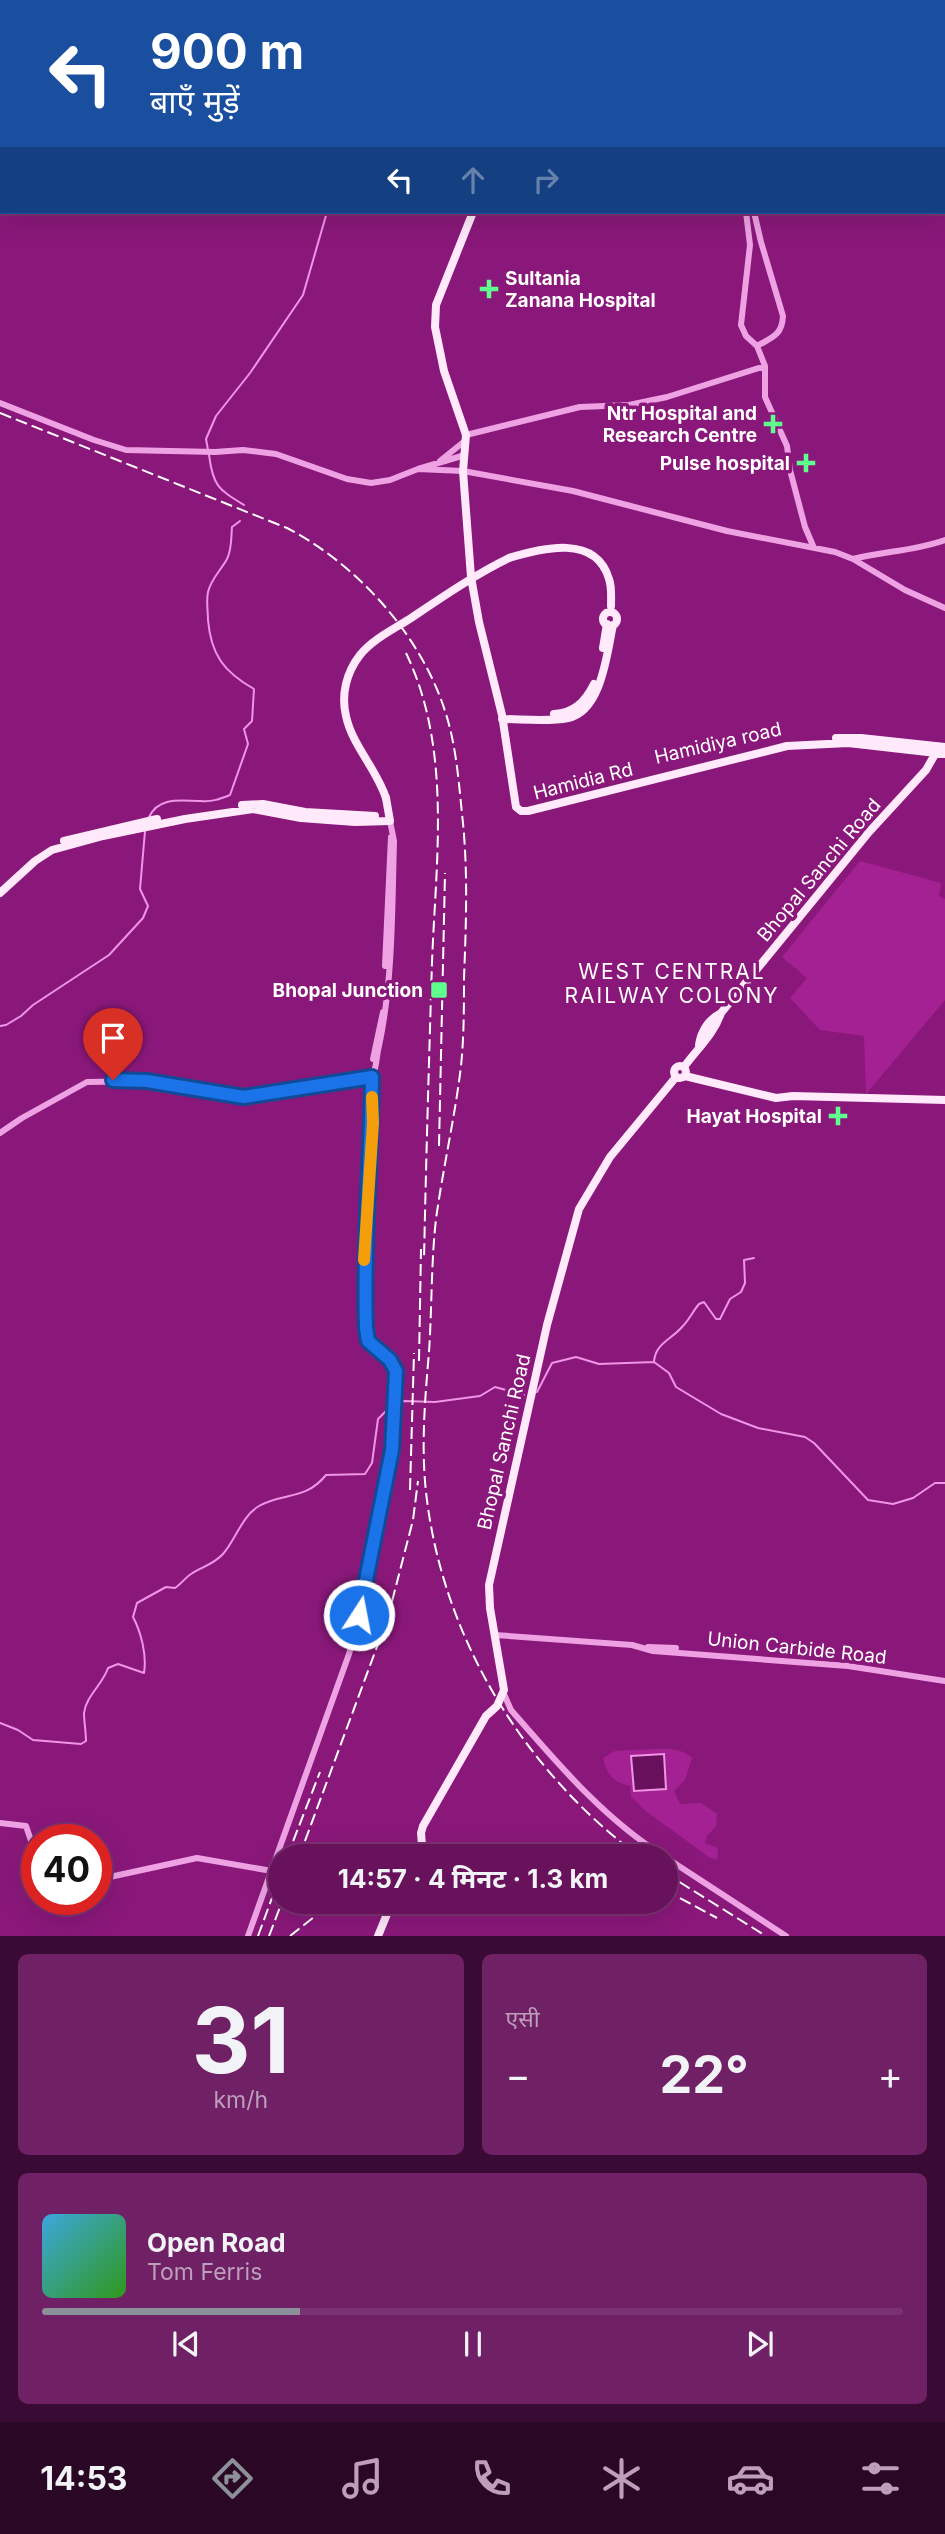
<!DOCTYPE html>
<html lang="hi">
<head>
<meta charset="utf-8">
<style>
	:root { --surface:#68125c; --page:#702065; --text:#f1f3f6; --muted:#bd9ebb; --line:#7b3272; --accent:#8c9099 }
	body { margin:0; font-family:Inter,"Noto Sans Devanagari",sans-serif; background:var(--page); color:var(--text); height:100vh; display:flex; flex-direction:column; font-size:26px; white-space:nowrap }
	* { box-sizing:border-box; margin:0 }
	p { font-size:23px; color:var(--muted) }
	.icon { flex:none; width:38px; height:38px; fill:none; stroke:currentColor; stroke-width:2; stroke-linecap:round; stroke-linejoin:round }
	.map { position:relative; height:1936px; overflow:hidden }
	.details { display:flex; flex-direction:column; gap:18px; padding:18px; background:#390a33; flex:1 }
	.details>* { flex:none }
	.hud { position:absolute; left:0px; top:0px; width:945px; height:214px; box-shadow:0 7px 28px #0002,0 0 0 2px var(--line); background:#1a4fa0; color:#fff; overflow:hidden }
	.speed { position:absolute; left:21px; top:1824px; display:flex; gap:14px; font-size:35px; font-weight:700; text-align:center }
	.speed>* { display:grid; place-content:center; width:91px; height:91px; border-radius:50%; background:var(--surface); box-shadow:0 7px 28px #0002,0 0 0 2px var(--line); line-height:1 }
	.speed .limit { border:10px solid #d22; background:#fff; color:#111 }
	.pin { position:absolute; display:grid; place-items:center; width:60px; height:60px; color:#fff; margin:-72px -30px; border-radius:50% 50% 50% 0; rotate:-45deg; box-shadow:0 0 7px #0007 }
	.pin .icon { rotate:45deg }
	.me { position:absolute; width:77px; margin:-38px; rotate:11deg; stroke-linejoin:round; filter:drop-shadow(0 0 5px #0008) }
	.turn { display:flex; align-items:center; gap:24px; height:147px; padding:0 35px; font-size:32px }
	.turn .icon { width:91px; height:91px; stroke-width:2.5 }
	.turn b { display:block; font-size:49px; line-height:60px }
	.lanes { display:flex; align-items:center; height:66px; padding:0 35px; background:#0003; justify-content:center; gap:35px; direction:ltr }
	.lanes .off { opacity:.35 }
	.big { font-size:52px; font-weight:700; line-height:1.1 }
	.details .widget { flex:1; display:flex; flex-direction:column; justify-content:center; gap:10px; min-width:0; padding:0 24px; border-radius:10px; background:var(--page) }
	.details .dial { align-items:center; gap:0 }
	.dial b { font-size:91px; line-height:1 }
	.song { display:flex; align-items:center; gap:21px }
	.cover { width:84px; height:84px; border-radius:10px; background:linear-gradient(135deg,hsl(200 70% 55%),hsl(110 70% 35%)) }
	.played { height:7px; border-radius:4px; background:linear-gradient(90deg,var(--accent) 30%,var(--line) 30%) }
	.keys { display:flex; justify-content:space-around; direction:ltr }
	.heat { display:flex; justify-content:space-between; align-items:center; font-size:38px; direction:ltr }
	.details .tiles { flex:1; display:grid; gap:18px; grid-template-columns:1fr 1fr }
	.widget:last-child { grid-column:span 2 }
	.trip { position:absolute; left:268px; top:1844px; width:410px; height:70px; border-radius:35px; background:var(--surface); box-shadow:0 7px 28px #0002,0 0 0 2px var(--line); font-weight:700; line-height:70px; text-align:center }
	.menu { display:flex; height:112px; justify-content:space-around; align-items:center; background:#2a0725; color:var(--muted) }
	.menu .icon { width:49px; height:49px }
	.menu .on { color:var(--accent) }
	.menu b { font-size:32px; color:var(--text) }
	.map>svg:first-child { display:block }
	.green { fill:#a42193 }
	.water { fill:#68105b; stroke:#f094e6; stroke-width:2 }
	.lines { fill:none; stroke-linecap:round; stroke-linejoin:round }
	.stream { stroke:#f094e6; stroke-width:2 }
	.minor { stroke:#eea2e4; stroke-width:6 }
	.major { stroke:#ffe9fb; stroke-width:8 }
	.rail { stroke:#fff; stroke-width:2; stroke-dasharray:12 5; stroke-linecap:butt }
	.major-bridge { stroke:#ffe9fb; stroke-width:8 }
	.route-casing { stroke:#114b97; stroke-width:18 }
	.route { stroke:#1a73e8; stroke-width:12 }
	.slow { stroke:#f59e0b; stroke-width:12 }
	.poi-dot { fill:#5fff8d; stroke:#8a187a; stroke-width:2.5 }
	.labels { text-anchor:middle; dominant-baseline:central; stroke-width:7; stroke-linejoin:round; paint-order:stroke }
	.poi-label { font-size:19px; font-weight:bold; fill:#fff; stroke:#8a187a; text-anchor:end }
	.street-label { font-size:19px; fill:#fff; stroke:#8a187a }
	.neighbourhood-label { font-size:21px; letter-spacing:2px; fill:#fff; stroke:#8a187a }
</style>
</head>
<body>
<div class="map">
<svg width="945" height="1936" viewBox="0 0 945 1936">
	<rect width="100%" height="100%" fill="#8a187a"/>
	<path class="green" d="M860,861L941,883L939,896L945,899V1000L866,1094L864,1036L820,1030L790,998L807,978L782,957Z
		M656,1749C670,1749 681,1748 692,1758L685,1780L674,1791L680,1804L701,1803L717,1814L716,1826L707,1836L705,1843L718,1848L717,1860L709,1857L647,1812L631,1797L630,1786C613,1782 607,1775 603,1758L615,1751Z"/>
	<path class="water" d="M147,0H509L147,2Z
		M664,1754L666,1789L634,1791L631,1756Z"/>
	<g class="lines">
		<path class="stream" d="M208,450L206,439L216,416L250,373L303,295L327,212
			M209,455C213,486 218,489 244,505
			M149,817C159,796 182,801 201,801C212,802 220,799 230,795L248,744L244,729L252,721L254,689C224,672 211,655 208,620C208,611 206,601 208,592C211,579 221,570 227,559C232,549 231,538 232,527L240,521
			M0,1026L6,1025L21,1016L33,1005L109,955L143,918L148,906L140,889L145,831
			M654,1361C656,1343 672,1339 682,1327C689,1320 693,1311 699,1304L704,1302L716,1319H720L730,1299L741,1292L745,1283L744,1260L754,1258
			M537,1392L552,1363L576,1357L599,1364L654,1362L669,1373L676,1387L721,1414L758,1428L805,1437L814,1443L868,1500L893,1504L913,1498L935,1483H945
			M395,1405L403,1401L435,1402L480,1396L495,1387L524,1395
			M0,1723L18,1730L33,1740L81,1744L86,1741C86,1732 84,1722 84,1713C86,1696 103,1684 108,1668L118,1664L144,1673C147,1655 141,1632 133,1617L137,1603L166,1587L175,1588C181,1584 186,1577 191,1574C202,1567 214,1564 223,1554C236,1539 242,1516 259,1506C283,1492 305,1501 326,1475L365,1474L372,1463L378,1419L390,1407"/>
		<path class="minor" d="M746,212L750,245L741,325L746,336L757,346L765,366V397L787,446L790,470L805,527L814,548
			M754,212L761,242L783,316C782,335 773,337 757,346
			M0,403L94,440L126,450L215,452L243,450L276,454L347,479L371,483L390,480L418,469L465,455
			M466,435L580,407L629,405L667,397L765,366
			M440,461L466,440
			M418,469L463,471L573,491L727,531L835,552L853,559L905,590L945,608
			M853,559C884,551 915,551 945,540
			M385,966L391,837
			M373,1059L383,1012
			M0,1133L22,1118L87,1082L147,1081L244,1097L372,1077C377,1068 376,1057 379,1046C393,980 392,909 394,841L390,821
			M495,1635L632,1645L653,1651L848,1666L945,1681
			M648,1647L676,1648
			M504,1694L511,1710C558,1764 604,1819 665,1857
			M0,1823L26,1826L37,1858
			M665,1857L786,1936
			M96,1880L197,1858L272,1871
			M248,1936L349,1654L357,1626L392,1450L395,1367L368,1341L366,1328C363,1244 372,1161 372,1077"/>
		<path class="major" d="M745,0V2
			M96,2V0
			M0,79L2,80
			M943,88H945
			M473,212L436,305L435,327L444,371L466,435L463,471L471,577L479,622L502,715L516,807L521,811H528L787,746L848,743L945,754
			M509,558C542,548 596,534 609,579C612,587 611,597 611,606
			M603 619a7 7 0 1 1 14 0a7 7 0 1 1-14 0Z
			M603,648L607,624
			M554,714C574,713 585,702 594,684
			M502,719C521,719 549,722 568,718C602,711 607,652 613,625
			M836,738H861L945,747
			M242,805L263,804L305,812L375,816
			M64,841L157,819
			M0,893L35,861L52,850L103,836L185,819L253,809L301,818L355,822L390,821L386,798
			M699,1045C701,1031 709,1019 721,1013L869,832L926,770L938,749
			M674 1072a6 6 0 1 1 12 0a6 6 0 1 1-12 0Z
			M684,1067C697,1049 714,1034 721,1013
			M685,1076L776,1098L793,1096L945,1100
			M423,1857L421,1833L423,1826L486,1716L497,1706L504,1690L490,1608L489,1585L547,1325L579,1209L610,1157L676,1077
			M378,1936L392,1902"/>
		<path class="rail" d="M0,413L287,528C358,565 422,636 446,714C457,749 459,787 463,823C468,875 466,926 464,978C464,1007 464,1037 461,1066C455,1117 443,1168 436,1219C431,1263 432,1308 429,1352C425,1398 421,1446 426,1492C442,1637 524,1771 640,1857
			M406,653C452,749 436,859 432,962C429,1061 426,1161 424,1260
			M439,1146L445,873
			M419,1361L421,1249
			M410,1490L414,1353
			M287,1857L320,1772
			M299,1857L388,1617L413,1520L418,1481
			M665,1873L766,1936
			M665,1890L717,1918
			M258,1936L280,1876
			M269,1936L282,1902
			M290,1936L333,1902"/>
		<path class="major-bridge" d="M386,798C376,768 352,745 346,716C341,695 346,673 360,655C372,640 392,630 408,620C441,598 474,575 509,558"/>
	</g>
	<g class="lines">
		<g class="route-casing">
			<path id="route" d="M113,1080L147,1081L244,1097L372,1077C371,1161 363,1244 366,1328L368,1341L390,1360L396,1371L392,1450L359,1615"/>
		</g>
		<use href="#route" class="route"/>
		<path class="slow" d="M364,1260L373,1123L372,1097"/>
	</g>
	<g class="poi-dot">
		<path d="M485.5 278.5h7v7h7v7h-7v7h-7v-7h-7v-7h7z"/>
		<path d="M769.5 413.5h7v7h7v7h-7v7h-7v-7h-7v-7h7z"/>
		<path d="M802.5 452.5h7v7h7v7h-7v7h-7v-7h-7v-7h7z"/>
		<rect x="430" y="981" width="18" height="18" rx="3.5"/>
		<path d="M834.5 1105.5h7v7h7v7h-7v7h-7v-7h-7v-7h7z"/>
	</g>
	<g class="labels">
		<g class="poi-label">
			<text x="505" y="278" text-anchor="start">Sultania<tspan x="505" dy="22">Zanana Hospital</tspan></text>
			<text x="757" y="413">Ntr Hospital and<tspan x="757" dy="22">Research Centre</tspan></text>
			<text x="790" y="463">Pulse hospital</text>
			<text x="423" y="990">Bhopal Junction</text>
			<text x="822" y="1116">Hayat Hospital</text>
		</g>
		<g class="street-label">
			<text transform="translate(718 743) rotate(-13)">Hamidiya road</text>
			<text transform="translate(583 781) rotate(-14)">Hamidia Rd</text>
			<text transform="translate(819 870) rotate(-50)">Bhopal Sanchi Road</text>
			<text transform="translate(504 1442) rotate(-77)">Bhopal Sanchi Road</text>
			<text transform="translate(797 1648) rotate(6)">Union Carbide Road</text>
		</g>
		<g class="neighbourhood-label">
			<text x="672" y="971">WEST CENTRAL<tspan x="672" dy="24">RAILWAY COLONY</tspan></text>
		</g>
	</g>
</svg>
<div class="speed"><div class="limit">40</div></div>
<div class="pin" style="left:113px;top:1080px;background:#d93025"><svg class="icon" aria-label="arrive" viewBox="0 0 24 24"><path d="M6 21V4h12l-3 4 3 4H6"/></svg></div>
<svg class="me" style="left:359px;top:1615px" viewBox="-20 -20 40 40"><circle r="17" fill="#1a73e8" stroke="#fff" stroke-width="3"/><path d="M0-11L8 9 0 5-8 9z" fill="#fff"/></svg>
<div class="trip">14:57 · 4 मिनट · 1.3 km</div>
<div class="hud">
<div class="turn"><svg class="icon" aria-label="left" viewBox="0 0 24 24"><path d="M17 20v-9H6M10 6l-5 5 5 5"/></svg><div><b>900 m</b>बाएँ मुड़ें</div></div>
<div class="lanes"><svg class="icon" aria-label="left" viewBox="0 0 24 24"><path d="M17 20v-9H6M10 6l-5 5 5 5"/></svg><svg class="icon off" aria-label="ahead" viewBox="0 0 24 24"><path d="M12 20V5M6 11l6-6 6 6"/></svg><svg class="icon off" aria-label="right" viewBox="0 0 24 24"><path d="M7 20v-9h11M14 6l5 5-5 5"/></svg></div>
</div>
</div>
<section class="details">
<div class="tiles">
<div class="widget dial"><b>31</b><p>km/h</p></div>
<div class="widget"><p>एसी</p>
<div class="heat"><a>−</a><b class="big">22°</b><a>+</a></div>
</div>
<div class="widget">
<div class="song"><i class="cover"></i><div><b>Open Road</b><p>Tom Ferris</p></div></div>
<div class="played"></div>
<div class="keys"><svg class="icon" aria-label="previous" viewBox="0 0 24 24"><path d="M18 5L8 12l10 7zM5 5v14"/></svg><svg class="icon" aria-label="pause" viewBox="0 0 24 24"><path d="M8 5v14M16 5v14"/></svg><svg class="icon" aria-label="next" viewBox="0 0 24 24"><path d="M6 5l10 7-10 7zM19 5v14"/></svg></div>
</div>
</div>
</section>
<nav class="menu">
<b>14:53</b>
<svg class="icon on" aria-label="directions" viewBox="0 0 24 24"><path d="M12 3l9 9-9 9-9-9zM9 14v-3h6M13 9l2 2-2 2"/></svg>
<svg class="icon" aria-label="music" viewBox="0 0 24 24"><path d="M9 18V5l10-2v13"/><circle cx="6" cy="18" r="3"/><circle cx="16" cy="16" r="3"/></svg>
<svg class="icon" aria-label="phone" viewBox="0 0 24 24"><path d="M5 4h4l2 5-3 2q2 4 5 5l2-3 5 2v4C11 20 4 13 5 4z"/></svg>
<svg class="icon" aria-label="climate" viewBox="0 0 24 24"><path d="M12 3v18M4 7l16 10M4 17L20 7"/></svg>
<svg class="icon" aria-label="car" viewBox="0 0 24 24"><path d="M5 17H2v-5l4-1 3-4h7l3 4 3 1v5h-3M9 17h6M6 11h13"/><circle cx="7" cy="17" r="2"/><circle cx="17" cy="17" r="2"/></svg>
<svg class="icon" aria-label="filters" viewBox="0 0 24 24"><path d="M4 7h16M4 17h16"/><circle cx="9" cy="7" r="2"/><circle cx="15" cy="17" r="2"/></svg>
</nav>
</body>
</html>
